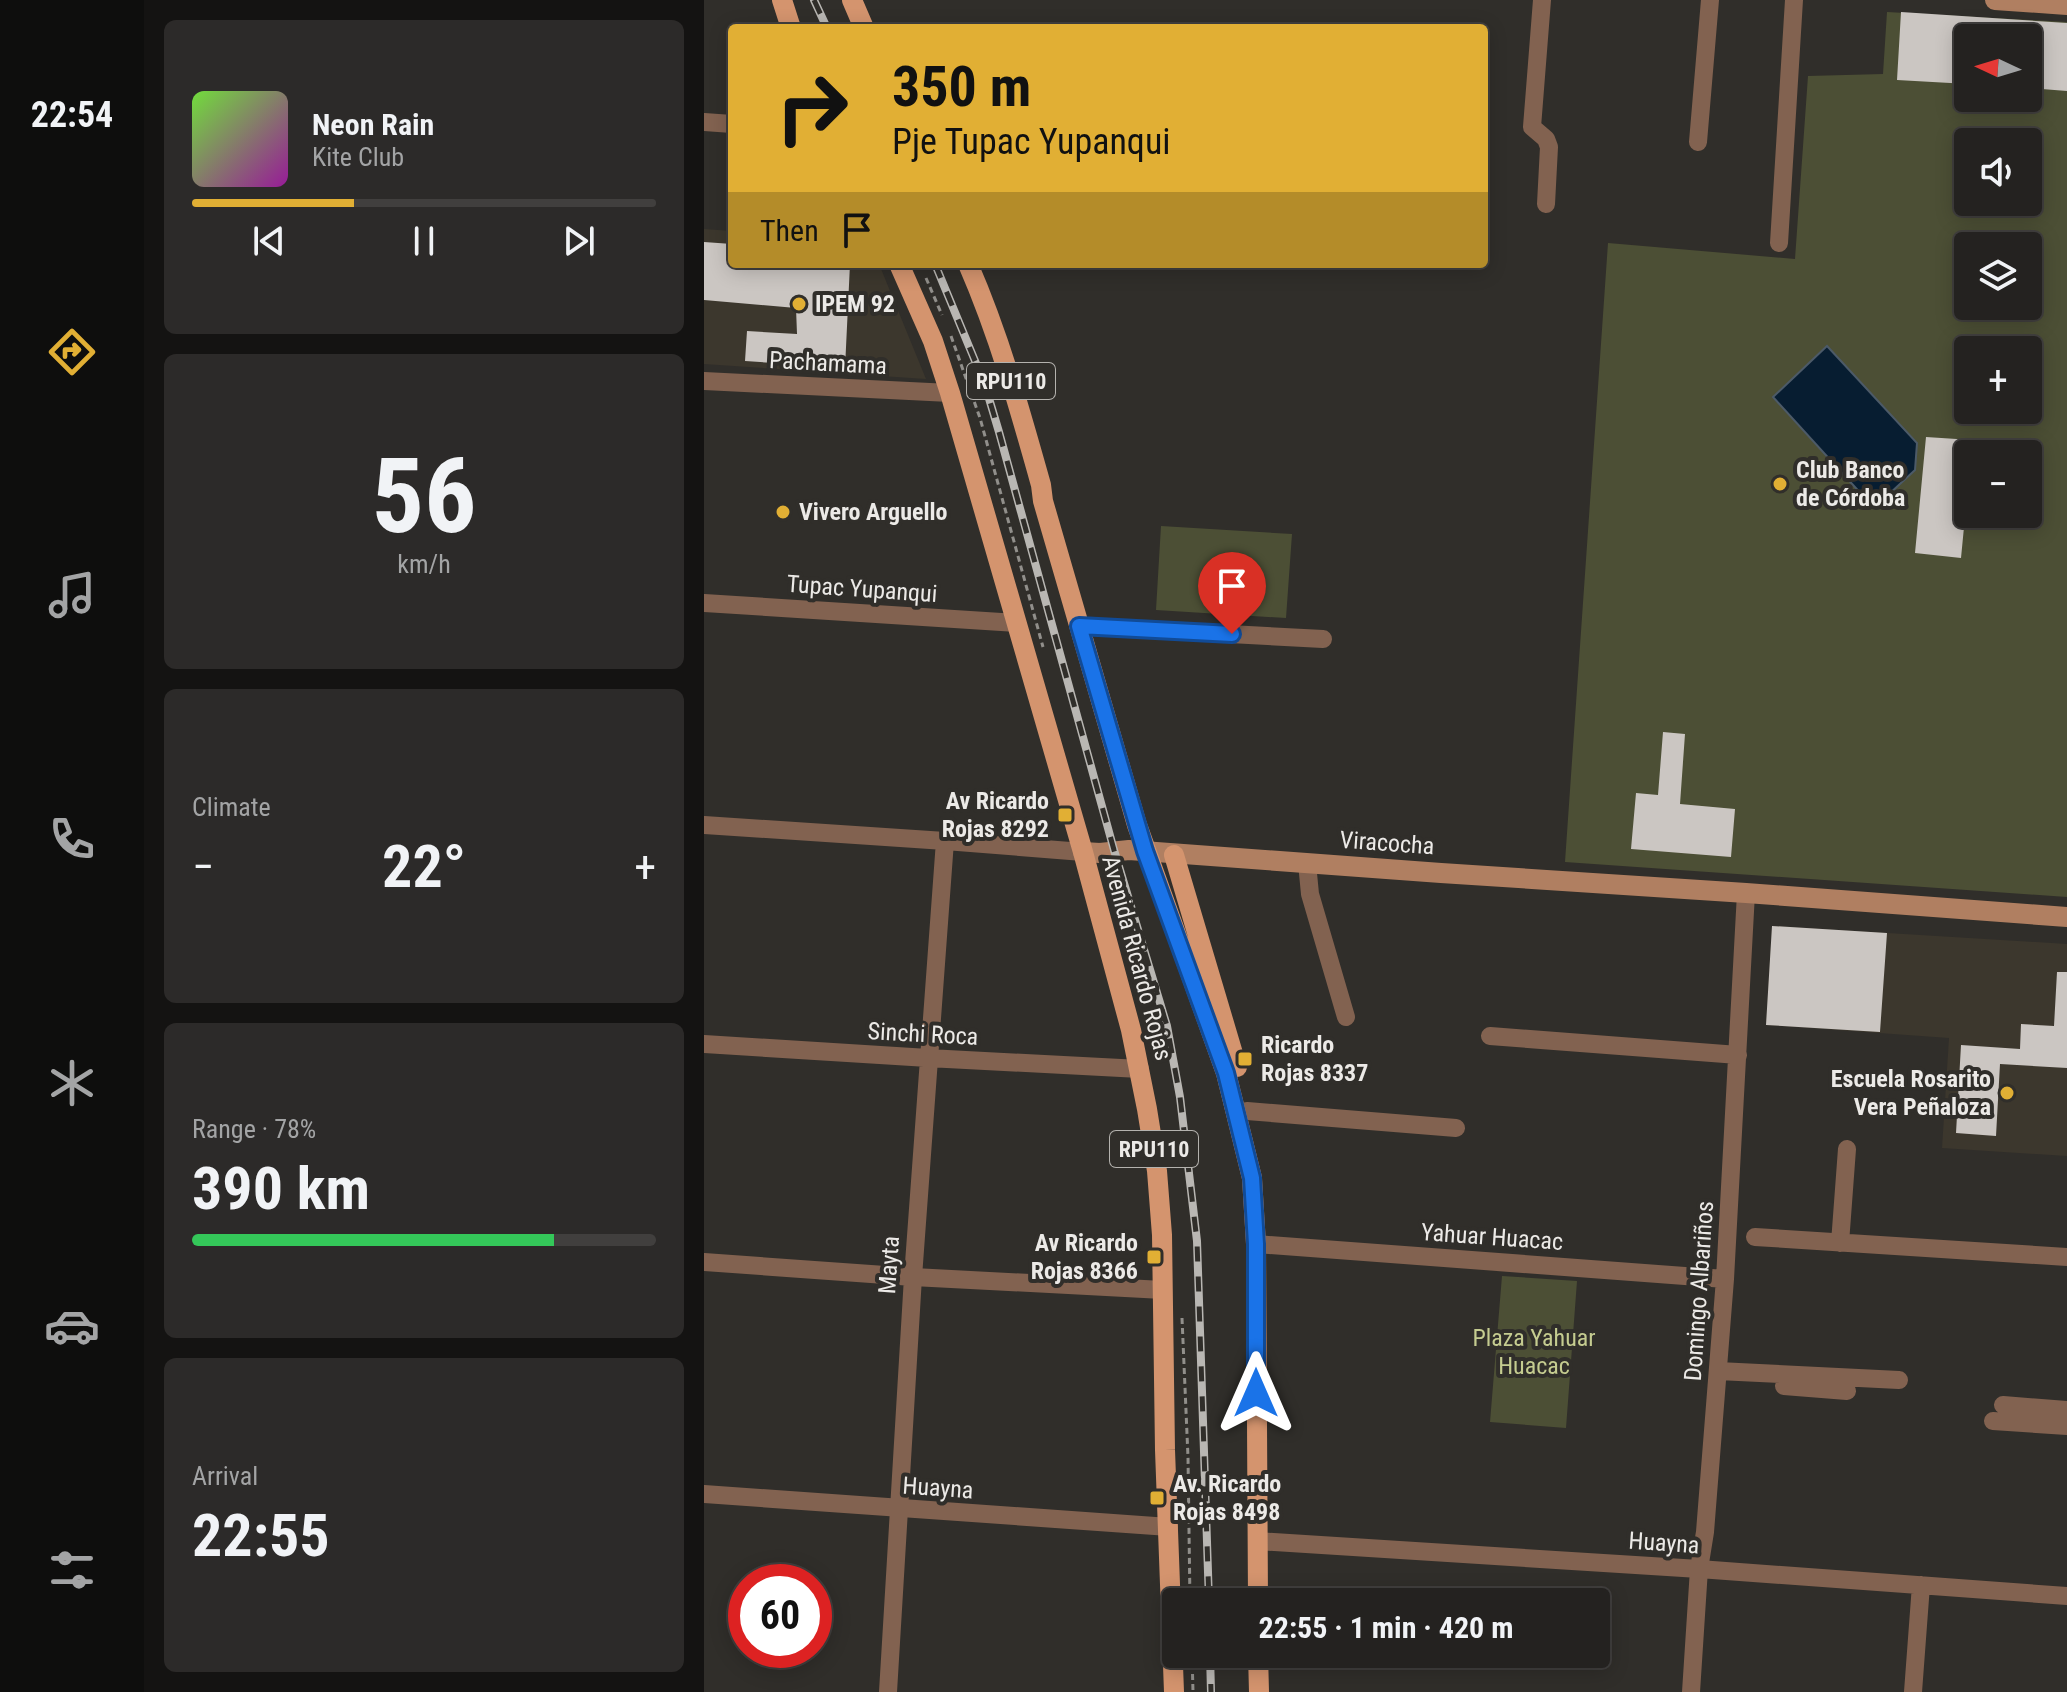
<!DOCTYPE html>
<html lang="en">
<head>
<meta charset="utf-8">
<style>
	:root { --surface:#242220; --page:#2c2a29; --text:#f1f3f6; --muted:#a3a4a5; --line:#413f3e; --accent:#e1af34 }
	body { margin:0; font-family:"Roboto Condensed",sans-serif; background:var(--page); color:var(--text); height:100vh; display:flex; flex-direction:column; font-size:30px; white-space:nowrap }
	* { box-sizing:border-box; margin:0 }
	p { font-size:26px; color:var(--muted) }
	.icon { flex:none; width:44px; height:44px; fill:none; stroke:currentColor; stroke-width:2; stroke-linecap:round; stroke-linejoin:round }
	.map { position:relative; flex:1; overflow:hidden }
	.details { display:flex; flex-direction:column; gap:20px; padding:20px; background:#141312; width:560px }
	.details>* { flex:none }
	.banner { position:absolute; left:24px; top:24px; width:760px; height:244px; border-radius:8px; box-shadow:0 4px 20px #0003,0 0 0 2px var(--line); background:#e1af34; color:#111; overflow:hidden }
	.needle { width:52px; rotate:274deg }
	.buttons { position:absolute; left:1250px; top:24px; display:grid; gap:16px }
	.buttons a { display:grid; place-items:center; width:88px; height:88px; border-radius:8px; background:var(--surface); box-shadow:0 4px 20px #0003,0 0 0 2px var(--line); font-size:40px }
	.speed { position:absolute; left:24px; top:1564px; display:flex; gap:16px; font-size:40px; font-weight:700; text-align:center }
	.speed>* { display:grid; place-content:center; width:104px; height:104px; border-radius:50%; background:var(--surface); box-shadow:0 4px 20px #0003,0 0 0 2px var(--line); line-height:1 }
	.speed .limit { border:12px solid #d22; background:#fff; color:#111 }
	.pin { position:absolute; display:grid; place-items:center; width:68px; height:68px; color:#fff; margin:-82px -34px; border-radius:50% 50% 50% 0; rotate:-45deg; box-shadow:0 0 8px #0007 }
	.pin .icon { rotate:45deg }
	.me { position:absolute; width:88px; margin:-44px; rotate:0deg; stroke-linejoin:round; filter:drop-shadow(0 0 6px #0008) }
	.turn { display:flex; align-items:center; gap:28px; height:168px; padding:0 32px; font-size:36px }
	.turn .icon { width:104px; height:104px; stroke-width:2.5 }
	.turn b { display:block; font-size:56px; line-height:68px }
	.then { display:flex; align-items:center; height:76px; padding:0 32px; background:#0003; gap:16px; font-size:30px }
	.big { font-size:60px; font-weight:700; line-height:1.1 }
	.details .card { flex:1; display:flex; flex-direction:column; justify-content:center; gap:12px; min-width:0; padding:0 28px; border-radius:12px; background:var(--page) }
	.details .dial { align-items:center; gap:0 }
	.dial b { font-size:104px; line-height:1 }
	.song { display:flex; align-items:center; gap:24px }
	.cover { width:96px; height:96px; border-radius:12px; background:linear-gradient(135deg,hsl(100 70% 55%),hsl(300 70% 35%)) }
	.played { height:8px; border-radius:4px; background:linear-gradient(90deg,var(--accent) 35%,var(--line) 35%) }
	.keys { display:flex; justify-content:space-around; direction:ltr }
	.heat { display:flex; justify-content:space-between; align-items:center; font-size:44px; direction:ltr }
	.charge { height:12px; border-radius:6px; background:linear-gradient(90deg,#34c759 78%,var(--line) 0) }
	.trip { position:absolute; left:458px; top:1588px; width:448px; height:80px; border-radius:8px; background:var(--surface); box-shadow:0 4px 20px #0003,0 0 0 2px var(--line); font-weight:700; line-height:80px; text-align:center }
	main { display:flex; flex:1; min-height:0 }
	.tabs { display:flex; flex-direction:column; width:144px; justify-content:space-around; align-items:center; background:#0e0e0d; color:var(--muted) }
	.tabs .icon { width:56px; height:56px }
	.tabs .current { color:var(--accent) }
	.tabs b { font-size:36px; color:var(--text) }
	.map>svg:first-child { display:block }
	.built { fill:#3c372d }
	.green { fill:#4c4f35; fill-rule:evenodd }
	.water { fill:#071d31; stroke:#4c5a68; stroke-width:2 }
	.building { fill:#cbc6c2 }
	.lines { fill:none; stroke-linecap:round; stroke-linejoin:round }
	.path { stroke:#918f8b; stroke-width:3; stroke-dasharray:6 4; stroke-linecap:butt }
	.street { stroke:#826250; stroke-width:18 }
	.secondary { stroke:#b07f61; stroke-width:20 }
	.primary { stroke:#d4946e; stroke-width:20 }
	.rail-casing { stroke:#b9b7b3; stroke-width:8 }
	.rail { stroke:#302e2a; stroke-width:5; stroke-dasharray:15; stroke-linecap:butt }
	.route-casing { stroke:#114b97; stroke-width:20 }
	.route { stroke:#1a73e8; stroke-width:14 }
	.poi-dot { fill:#e1af34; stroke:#302e2a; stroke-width:3 }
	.labels { text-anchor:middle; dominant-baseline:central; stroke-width:8; stroke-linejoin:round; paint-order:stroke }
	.shield { fill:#302e2a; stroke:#b4b2ae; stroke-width:2 }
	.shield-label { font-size:22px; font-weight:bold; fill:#eceae7 }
	.poi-label { font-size:24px; font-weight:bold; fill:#eceae7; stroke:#302e2a; text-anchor:start }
	.street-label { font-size:24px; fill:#eceae7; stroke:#302e2a }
	.park-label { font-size:24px; fill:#c5cc90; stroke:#302e2a }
</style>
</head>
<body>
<main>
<nav class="tabs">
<b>22:54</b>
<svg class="icon current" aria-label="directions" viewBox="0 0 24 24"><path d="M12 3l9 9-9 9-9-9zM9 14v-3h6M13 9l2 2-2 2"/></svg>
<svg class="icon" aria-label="music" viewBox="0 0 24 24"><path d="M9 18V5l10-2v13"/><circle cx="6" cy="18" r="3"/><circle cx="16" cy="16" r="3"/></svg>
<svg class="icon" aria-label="phone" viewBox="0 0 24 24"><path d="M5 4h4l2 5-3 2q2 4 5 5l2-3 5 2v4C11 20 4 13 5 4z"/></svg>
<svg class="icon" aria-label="climate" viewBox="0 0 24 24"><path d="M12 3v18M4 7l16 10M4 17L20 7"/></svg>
<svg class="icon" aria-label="car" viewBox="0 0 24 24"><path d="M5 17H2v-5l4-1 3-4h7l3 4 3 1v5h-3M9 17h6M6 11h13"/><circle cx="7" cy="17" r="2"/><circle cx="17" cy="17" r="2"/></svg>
<svg class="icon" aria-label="filters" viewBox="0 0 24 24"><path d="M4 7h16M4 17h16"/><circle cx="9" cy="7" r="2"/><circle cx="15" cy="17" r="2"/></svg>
</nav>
<section class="details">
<div class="card">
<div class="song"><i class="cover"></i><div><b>Neon Rain</b><p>Kite Club</p></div></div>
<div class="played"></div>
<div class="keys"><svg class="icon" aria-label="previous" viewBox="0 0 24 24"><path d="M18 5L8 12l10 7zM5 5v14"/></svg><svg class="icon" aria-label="pause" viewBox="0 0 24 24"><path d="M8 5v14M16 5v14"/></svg><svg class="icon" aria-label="next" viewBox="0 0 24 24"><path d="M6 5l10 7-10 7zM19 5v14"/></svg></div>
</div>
<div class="card dial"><b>56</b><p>km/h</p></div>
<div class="card"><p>Climate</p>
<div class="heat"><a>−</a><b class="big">22°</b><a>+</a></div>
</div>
<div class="card"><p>Range · 78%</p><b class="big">390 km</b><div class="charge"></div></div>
<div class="card"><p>Arrival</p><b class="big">22:55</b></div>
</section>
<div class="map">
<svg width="1363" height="1692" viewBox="0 0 1363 1692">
	<rect width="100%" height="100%" fill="#302e2a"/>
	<path class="built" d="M0,229L28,231V264H175L222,379L0,364Z
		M1068,926L1363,944V1156L1238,1148L1245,1038L1062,1025Z"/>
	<path class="green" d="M1183,12L1363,22V897L861,862L904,243L1091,259L1104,76L1179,74ZM1264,38H1324V98H1264ZM1264,142H1324V202H1264ZM1264,246H1324V306H1264ZM1264,350H1324V410H1264ZM1264,454H1324V514H1264Z
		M457,526L588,534L582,618L452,610Z
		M798,1276L873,1281L862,1428L786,1422Z"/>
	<path class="water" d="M1123,346L1213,443L1211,470L1170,508L1069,397Z"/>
	<path class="building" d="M1197,12L1363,23V91L1324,88V38H1264V84L1193,80Z
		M0,242L28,244V264H146L141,368L41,361L43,331L93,334L92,308L0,300Z
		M1222,437L1268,440L1267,454H1264V486L1257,558L1211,553Z
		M959,732L981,734L976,804L1031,809L1027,857L927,849L932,793L954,795Z
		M1068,926L1183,933L1176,1032L1062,1025Z
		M1353,972H1363V1068L1296,1064L1292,1136L1252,1133L1257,1045L1316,1049L1317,1024L1350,1026Z"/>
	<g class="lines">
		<path class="path" d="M222,278L238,315
			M247,336L276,418L339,647
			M478,1318L484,1457L486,1602
			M488,1654L489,1692"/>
		<path class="street" d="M838,0L828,127L842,139L845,147L842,204
			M0,122L28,124
			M994,142L1006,0
			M1075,243L1090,0
			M0,381L246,393
			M0,603L313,623
			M375,626L619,639
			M0,825L241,841L379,852
			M603,863L606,894L642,1017
			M786,1036L1034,1055
			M0,1044L224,1058L436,1069
			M543,1111L752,1128
			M1051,1237L1363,1257
			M1136,1243L1143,1149
			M552,1244L1021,1279
			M0,1262L209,1277L459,1290
			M1014,1371L1195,1380
			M1080,1386L1143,1391
			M1299,1405L1363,1410
			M1289,1421L1363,1426
			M0,1494L465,1527
			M553,1541L995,1569L1363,1596
			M184,1692L209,1277L241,841
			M987,1692L995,1569L1001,1532L1021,1279L1042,893
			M1209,1692L1217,1585"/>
		<path class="secondary" d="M1291,0L1363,5
			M379,852L396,853L425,850L737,873L1042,893L1363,917"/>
		<path class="primary" d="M78,0L87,28
			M148,0L160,28
			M195,264L229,341L246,393L379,852L427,1030L443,1109L453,1171L458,1235L461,1450L470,1692
			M264,264C295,335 316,410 337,485L339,501L433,825L522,1073L548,1178L552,1244L554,1602
			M470,855L533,1067
			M554,1654L555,1692"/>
		<g class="rail-casing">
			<path id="rail" d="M110,0L123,28
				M231,264L281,385L295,432L410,850L463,1026L476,1097L493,1241L505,1602
				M506,1654L507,1692"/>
		</g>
		<use href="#rail" class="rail"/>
	</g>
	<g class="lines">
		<g class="route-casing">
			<path id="route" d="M528,634L375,626L441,851L522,1073L548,1178L552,1244V1393"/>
		</g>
		<use href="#route" class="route"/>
	</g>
	<g class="poi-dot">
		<circle cx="95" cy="304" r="8"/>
		<circle cx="1076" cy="484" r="8"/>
		<circle cx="79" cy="512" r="8"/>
		<rect x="353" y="807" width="16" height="16" rx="4"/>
		<rect x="533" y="1051" width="16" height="16" rx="4"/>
		<circle cx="1303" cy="1093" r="8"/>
		<rect x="442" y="1249" width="16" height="16" rx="4"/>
		<rect x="445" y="1490" width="16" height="16" rx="4"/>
	</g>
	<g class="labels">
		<g class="shield">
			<rect x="263" y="363" width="88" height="36" rx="6"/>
			<rect x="406" y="1131" width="88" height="36" rx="6"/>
		</g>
		<g class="shield-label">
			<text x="307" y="381">RPU110</text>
			<text x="450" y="1149">RPU110</text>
		</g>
		<g class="poi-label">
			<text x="111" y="304">IPEM 92</text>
			<text x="1092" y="470">Club Banco<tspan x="1092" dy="28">de Córdoba</tspan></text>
			<text x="95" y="512">Vivero Arguello</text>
			<text x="345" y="801" text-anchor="end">Av Ricardo<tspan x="345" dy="28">Rojas 8292</tspan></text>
			<text x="557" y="1045">Ricardo<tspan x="557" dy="28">Rojas 8337</tspan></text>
			<text x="1287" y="1079" text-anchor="end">Escuela Rosarito<tspan x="1287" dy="28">Vera Peñaloza</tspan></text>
			<text x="434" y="1243" text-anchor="end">Av Ricardo<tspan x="434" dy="28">Rojas 8366</tspan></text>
			<text x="469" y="1484">Av. Ricardo<tspan x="469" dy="28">Rojas 8498</tspan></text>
		</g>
		<g class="street-label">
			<text transform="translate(124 363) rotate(3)">Pachamama</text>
			<text transform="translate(158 589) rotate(4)">Tupac Yupanqui</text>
			<text transform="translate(683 843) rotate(4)">Viracocha</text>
			<text transform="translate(433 958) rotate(75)">Avenida Ricardo Rojas</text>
			<text transform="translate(219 1034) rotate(3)">Sinchi Roca</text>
			<text transform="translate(788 1237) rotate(4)">Yahuar Huacac</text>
			<text transform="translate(185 1265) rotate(-86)">Mayta</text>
			<text transform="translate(995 1291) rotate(-86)">Domingo Albariños</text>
			<text transform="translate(234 1488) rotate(4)">Huayna</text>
			<text transform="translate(960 1543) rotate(4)">Huayna</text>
		</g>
		<g class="park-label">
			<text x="830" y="1338">Plaza Yahuar<tspan x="830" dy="28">Huacac</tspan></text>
		</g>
	</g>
</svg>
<div class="buttons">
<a><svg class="needle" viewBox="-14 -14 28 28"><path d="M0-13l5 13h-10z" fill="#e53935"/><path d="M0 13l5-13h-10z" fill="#a3a4a5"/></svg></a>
<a><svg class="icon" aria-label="sound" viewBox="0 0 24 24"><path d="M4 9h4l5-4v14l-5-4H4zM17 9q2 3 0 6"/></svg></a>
<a><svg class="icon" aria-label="layers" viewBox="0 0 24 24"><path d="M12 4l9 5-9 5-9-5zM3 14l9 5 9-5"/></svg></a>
<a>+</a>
<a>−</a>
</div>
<div class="speed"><div class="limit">60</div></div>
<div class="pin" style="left:528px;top:634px;background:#d93025"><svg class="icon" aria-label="arrive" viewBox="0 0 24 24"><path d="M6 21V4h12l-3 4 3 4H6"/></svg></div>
<svg class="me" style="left:552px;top:1393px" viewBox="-20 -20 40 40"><path d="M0-17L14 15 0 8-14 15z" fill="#1a73e8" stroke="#fff" stroke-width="4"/></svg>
<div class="trip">22:55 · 1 min · 420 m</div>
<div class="banner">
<div class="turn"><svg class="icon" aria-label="right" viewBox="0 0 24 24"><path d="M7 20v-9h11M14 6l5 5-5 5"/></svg><div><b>350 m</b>Pje Tupac Yupanqui</div></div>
<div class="then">Then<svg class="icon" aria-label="arrive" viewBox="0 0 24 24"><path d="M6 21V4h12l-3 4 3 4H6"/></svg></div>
</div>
</div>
</main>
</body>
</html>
